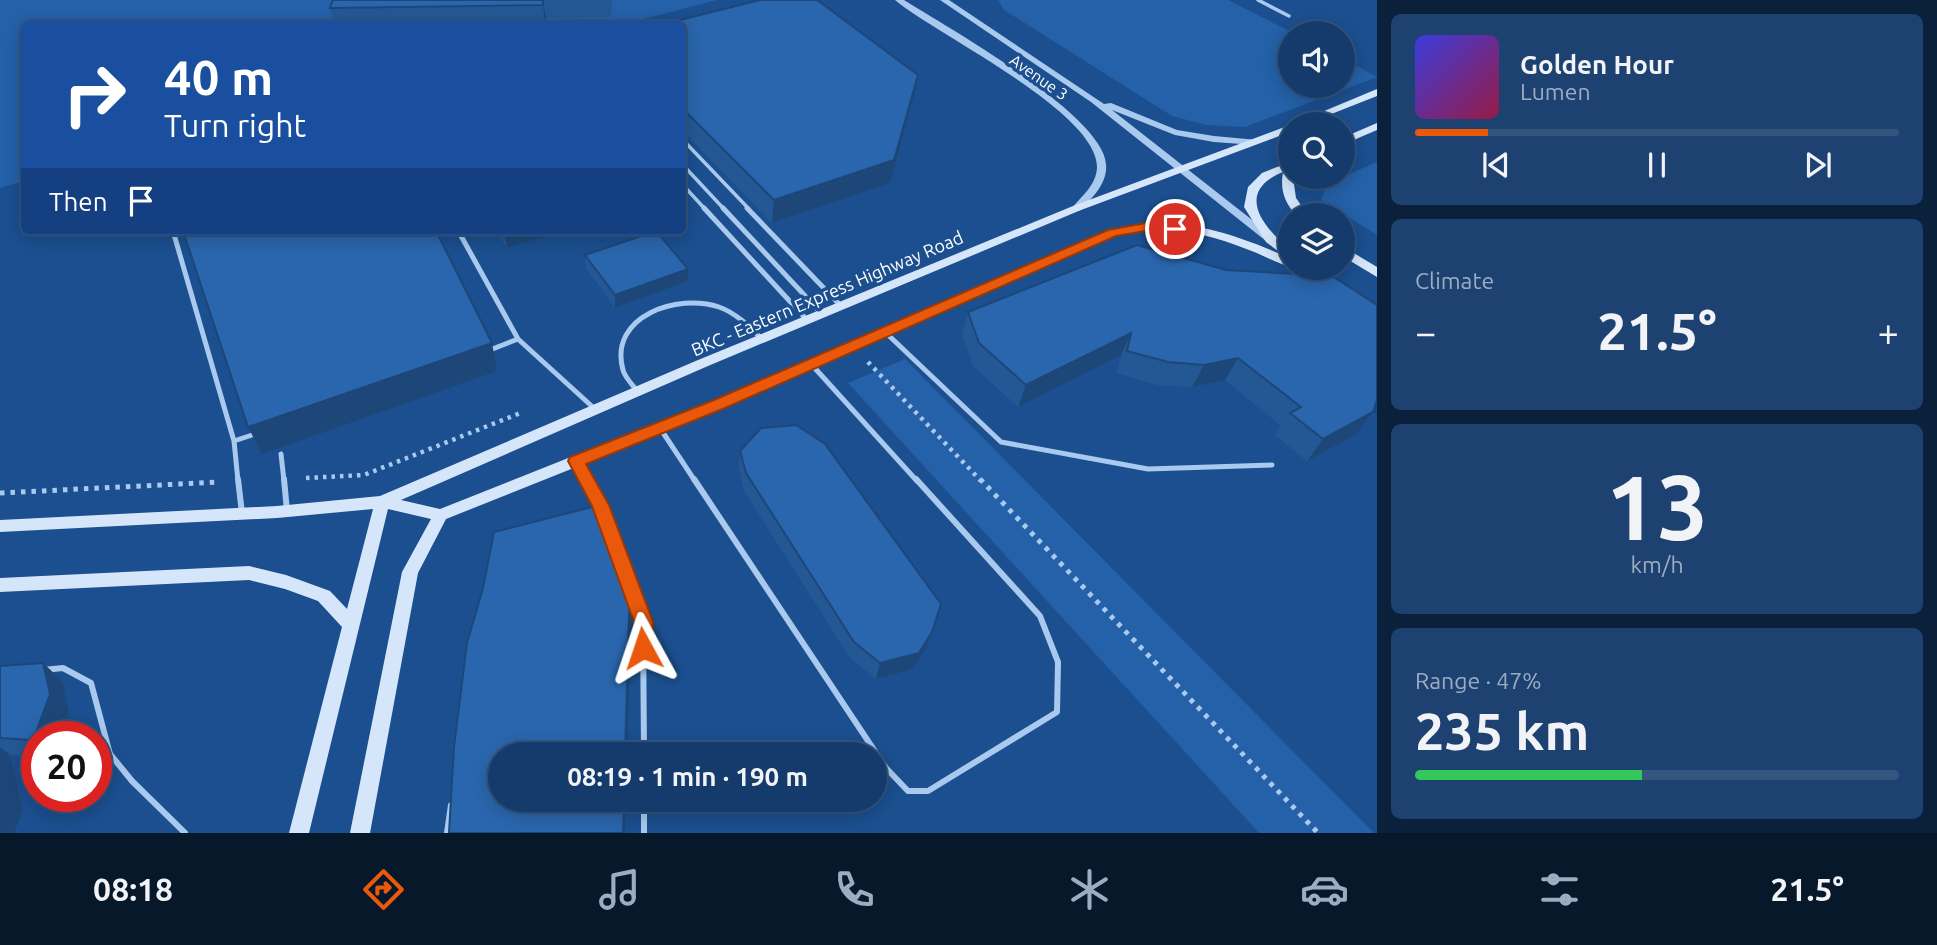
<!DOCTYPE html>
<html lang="en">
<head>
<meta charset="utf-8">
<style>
	:root { --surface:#143b6b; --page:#1d4271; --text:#f1f3f6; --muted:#9dadc1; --line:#33557e; --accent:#ea580c }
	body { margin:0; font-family:Ubuntu,sans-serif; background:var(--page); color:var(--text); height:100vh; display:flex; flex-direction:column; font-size:26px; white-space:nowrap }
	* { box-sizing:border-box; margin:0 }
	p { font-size:23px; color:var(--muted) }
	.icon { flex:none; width:38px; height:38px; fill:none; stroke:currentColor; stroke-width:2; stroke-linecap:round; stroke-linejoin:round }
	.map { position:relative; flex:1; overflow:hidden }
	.side { display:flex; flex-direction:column; gap:14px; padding:14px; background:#0b203b; width:560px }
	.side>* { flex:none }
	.banner { position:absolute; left:21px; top:21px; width:665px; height:214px; border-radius:10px; box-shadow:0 4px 18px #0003,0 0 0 2px var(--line); background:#1a4fa0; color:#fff; overflow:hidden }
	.buttons { position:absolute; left:1278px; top:21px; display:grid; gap:14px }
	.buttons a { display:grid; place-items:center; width:77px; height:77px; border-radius:50%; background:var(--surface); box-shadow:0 4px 18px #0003,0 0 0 2px var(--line); font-size:35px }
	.speed { position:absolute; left:21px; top:721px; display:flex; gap:14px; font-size:35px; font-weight:700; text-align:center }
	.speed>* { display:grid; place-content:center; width:91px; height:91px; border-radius:50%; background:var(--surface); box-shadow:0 4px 18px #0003,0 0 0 2px var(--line); line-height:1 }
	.speed .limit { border:10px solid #d22; background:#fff; color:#111 }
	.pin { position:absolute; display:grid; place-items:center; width:60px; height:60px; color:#fff; margin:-30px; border:4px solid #fff; border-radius:50%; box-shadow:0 2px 7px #0007 }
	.me { position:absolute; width:77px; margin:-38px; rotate:355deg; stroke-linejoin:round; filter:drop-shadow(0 0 5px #0008) }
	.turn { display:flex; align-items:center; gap:24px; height:147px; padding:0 28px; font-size:32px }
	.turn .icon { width:91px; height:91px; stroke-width:2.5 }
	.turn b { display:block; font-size:49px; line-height:60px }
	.then { display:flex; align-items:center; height:66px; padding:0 28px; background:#0003; gap:14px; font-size:26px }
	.big { font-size:52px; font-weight:700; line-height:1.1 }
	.side .tile { flex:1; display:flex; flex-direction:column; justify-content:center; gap:10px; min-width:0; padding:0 24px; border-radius:10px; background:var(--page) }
	.side .dial { align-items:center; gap:0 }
	.dial b { font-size:91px; line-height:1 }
	.song { display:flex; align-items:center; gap:21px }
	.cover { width:84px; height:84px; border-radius:10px; background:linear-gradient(135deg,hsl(240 70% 55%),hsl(340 70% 35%)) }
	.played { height:7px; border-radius:4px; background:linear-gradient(90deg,var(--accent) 15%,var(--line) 15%) }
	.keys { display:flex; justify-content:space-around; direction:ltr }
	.heat { display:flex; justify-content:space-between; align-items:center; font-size:38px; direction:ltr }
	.charge { height:10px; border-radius:5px; background:linear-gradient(90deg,#34c759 47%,var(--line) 0) }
	.trip { position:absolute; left:488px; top:742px; width:399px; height:70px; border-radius:35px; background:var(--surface); box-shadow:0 4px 18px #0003,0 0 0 2px var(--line); font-weight:700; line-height:70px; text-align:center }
	.menu { display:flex; height:112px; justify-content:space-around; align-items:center; background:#08182b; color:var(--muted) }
	.menu .icon { width:49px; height:49px }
	.menu .selected { color:var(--accent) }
	.menu b { font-size:32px; color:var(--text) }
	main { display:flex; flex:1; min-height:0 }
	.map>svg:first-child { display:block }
	.green { fill:#2461a8 }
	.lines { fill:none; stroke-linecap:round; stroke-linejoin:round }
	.path-far1 { stroke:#a9c9ee; stroke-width:4.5; stroke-dasharray:3.5 5; stroke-linecap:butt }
	.path { stroke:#a9c9ee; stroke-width:5; stroke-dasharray:4.5 6; stroke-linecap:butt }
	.service-far2 { stroke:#a9c9ee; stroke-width:3.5 }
	.service-far1 { stroke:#a9c9ee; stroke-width:5 }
	.service { stroke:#a9c9ee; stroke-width:6 }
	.tertiary { fill:#a9c9ee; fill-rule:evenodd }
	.secondary { fill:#d6e6fa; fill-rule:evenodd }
	.wall { fill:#245895 }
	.shaded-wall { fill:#1d4779 }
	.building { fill:#2a66ad; stroke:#1d4779; stroke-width:2 }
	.route { fill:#ea580c; stroke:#983908; stroke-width:2 }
	.labels { text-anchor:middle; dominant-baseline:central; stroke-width:7; stroke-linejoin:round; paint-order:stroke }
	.far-street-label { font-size:16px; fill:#fff; stroke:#1b4f8f }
	.street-label { font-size:18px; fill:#fff; stroke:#1b4f8f }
</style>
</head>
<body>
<main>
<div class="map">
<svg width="1377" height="833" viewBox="0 0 1377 833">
	<rect width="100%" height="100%" fill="#1b4f8f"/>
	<path class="green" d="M0,0H717L624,24H24V181L0,188Z
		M998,0H1228L1293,33H1290V86H1342V58L1377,77L1245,127L1206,125L1172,116L1004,10Z
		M1377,162V235L1321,200L1327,184Z
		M905,359L1374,833H1259L848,383Z"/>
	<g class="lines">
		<path class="path-far1" d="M868,362L981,481
			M306,478L364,475L523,412"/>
		<path class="path" d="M980,479L1318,833
			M0,493L220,482"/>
		<path class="service-far2" d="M1258,0L1289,16
			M682,139L749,209
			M682,164L724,209
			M682,184L705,209"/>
		<path class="service-far1" d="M704,208L807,320
			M723,208L822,314
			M747,208L841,306
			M173,231L234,441L238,481
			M460,234L518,339
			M885,332L1001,442L1148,469L1272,465
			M490,350L518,339L596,410
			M812,365L917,481
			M638,392C633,385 625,378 623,370C608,316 678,293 719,307C736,313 750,327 762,339
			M660,428L695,481
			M234,441L252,435
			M281,454L284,481
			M576,461L587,481"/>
		<path class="service" d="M238,479L242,513
			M284,479L287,511
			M586,479L601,505L615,544
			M694,479L886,768L908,791H928L1057,712L1058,662L1040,616L916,479
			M628,579L643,622L644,754
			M43,670L63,668L91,683L110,754L132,781L185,833
			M644,800V833
			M447,833L451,805"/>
		<path class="tertiary" d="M895,0H904C947,27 1102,114 1106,164C1108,183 1092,198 1081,210L1077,211L1072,208C1082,196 1096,185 1097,168C1099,112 935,34 895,0Z
			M940,0H949L1104,104L1111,103L1177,130L1214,136L1258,140L1260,142L1255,145L1214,142L1175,135L1112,110L1274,237V241H1266L1091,102Z"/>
		<path class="secondary" d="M1377,89V96L1306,124H1293Z
			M1377,123V130L1342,145V138Z
			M1290,125V132L1081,210L708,366L401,500L440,509L714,400L1108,230C1175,215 1221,229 1283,255L1266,242L1244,207L1248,187L1262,173L1290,162V177H1293L1296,198L1308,215H1296C1284,202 1280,189 1283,172C1236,191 1260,225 1290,249V267C1276,263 1263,255 1249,250C1199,230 1168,226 1115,236L724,408L446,519L418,573L370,833H350L402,572L431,519L388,509L309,833H289L342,627L318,601L285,589L249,580L0,592V578L249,566L286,575L330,591L347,609L373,509L277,518L0,532V520L277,506L380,496L698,360L1073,206Z
			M1342,246L1377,267V277L1342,256Z
			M1300,268H1314L1337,285L1335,288H1327Z"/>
	</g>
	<path class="wall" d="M333,0H612L611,17L546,18L545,24H335L330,8Z
		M682,24L914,96L890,183L772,223L682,130Z
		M496,231H561L507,248Z
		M585,255L688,281L615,308L586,268Z
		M1226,270L1377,305V413H1372L1356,435L1307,461L1275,435L1281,426L1225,380L1192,387L1157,385L1117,373L1121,355L1018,407L973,366L962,334L968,312Z
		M740,451L926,648L913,669L876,679L850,658L744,491L739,469Z
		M43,663L63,682L69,713L61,737H37V757L10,755L23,810L0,833V666Z"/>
	<path class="shaded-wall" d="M543,0L546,18L545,24L543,5Z
		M918,75L914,96L890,183L772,223L774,200Z
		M504,231H561L507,248Z
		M688,269V281L615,308V295Z
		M1131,333L1121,355L1018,407L1026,385Z
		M492,343L497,371L262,454L248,427Z
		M1238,358L1225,380L1192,387L1204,365Z
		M1377,396V413H1372L1356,435L1307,461L1323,439Z
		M630,583L632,604L627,754H625Z
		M932,632L926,648L913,669L876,679L880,663Z
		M43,663L63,682L69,713L61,737H37V743L33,740Z
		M0,747L10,755L23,810L14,833H0Z
		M624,800H626L625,833H623Z"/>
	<path class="building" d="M333,0H543V5L330,8Z
		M760,0H817L918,75L894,160L774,200L682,108V24H664Z
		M183,231H436L492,343L248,427Z
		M656,231L688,269L615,295L585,255Z
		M1137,245L1226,270L1332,276L1377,305V400L1373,412L1323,439L1290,413L1301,407L1238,358L1204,365L1168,362L1127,351L1131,333L1026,385L979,343L968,312Z
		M796,425L825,444L941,604L932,632L919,653L880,663L854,642L746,473L740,451L761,428Z
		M600,505L630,583L625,754H500V800H624L623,833H449L454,747L467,643L483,588L494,532Z
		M43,663L50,694L33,740L0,738V666Z"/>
	<path class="route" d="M1151,222L1175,224L1182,229L1175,233L1151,230L1116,236L725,408L586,464L609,505L653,622V648L650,654L643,657L636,654L633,648L634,622L592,506L568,461L570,457L714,400L1108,230Z"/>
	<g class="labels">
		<g class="far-street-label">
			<text transform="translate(1039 77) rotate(35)">Avenue 3</text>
		</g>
		<g class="street-label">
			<text transform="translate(827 293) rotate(-23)">BKC - Eastern Express Highway Road</text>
		</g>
	</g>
</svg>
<div class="buttons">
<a><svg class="icon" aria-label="sound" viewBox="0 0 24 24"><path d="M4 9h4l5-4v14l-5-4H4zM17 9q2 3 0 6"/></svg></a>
<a><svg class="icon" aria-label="search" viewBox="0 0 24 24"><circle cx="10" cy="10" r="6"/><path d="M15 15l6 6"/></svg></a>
<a><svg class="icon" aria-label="layers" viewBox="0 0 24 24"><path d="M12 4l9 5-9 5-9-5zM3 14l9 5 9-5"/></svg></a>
</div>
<div class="speed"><div class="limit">20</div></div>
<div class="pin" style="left:1175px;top:229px;background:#d93025"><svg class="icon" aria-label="arrive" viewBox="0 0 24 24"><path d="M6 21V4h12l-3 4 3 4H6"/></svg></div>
<svg class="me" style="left:643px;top:648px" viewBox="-20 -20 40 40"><path d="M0-17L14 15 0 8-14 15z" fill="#ea580c" stroke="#fff" stroke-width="4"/></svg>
<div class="trip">08:19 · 1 min · 190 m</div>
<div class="banner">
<div class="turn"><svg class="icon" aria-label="right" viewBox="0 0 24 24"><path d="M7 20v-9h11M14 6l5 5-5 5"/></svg><div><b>40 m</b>Turn right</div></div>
<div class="then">Then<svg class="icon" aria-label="arrive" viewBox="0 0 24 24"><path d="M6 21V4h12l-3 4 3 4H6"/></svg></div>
</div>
</div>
<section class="side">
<div class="tile">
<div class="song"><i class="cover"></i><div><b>Golden Hour</b><p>Lumen</p></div></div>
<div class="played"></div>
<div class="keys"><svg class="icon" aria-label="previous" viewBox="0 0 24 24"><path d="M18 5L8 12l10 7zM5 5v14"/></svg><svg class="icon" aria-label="pause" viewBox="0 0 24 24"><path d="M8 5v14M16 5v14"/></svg><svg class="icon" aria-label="next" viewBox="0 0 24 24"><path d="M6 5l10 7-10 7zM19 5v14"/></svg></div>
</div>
<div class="tile"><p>Climate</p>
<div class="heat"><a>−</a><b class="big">21.5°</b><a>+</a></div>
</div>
<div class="tile dial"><b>13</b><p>km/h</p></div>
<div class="tile"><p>Range · 47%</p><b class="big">235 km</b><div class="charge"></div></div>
</section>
</main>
<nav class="menu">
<b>08:18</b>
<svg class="icon selected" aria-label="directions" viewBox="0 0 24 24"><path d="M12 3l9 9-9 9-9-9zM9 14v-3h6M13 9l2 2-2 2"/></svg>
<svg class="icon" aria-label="music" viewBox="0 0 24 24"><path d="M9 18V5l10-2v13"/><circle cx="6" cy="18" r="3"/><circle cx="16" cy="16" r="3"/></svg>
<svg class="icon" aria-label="phone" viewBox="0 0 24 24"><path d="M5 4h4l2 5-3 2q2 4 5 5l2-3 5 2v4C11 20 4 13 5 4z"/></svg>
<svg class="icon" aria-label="climate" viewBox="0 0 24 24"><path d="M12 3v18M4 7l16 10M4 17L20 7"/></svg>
<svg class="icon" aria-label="car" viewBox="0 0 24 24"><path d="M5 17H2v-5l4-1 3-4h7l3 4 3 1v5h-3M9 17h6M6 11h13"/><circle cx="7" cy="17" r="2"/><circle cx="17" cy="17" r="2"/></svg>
<svg class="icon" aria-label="filters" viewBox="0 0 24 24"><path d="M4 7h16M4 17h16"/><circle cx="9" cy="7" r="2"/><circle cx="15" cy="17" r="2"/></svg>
<b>21.5°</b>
</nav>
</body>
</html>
